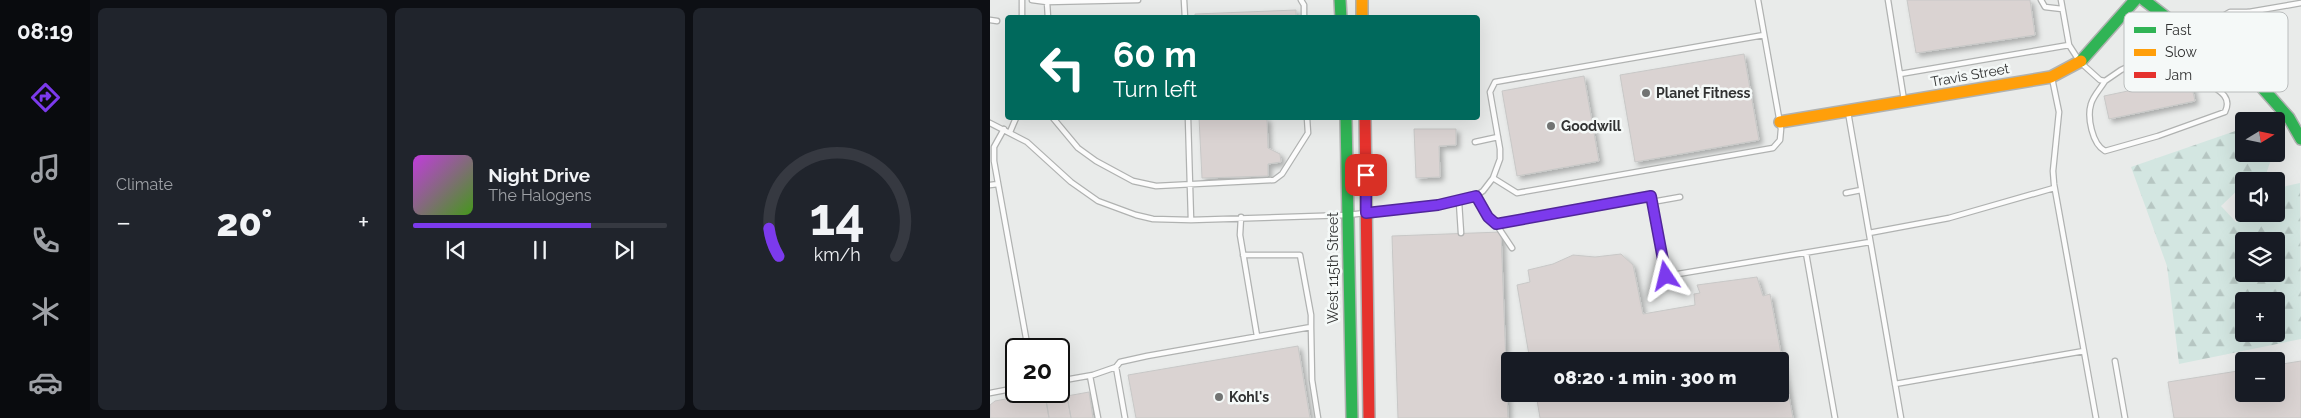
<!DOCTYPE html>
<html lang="en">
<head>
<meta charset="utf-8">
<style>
	:root { --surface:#171b24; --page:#20242c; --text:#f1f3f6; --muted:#9ea1a6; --line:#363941; --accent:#7c3aed }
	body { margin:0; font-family:Raleway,sans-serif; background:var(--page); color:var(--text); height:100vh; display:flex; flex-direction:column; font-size:19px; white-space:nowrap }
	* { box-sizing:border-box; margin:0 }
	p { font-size:16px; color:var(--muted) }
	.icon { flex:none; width:28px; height:28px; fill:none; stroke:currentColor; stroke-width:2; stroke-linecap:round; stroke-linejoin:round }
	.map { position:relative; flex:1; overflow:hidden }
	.drawer { display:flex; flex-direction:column; gap:8px; padding:8px; background:#0d0f14; width:900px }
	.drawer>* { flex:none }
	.guide { position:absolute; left:15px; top:15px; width:475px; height:105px; border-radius:5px; box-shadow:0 5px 20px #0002; background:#00695c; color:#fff; overflow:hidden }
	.needle { width:32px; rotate:80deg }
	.controls { position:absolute; left:1245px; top:112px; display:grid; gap:10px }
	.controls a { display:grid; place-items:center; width:50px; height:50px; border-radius:5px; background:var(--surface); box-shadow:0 5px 20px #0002; font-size:25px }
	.speed { position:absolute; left:15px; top:338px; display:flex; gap:10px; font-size:25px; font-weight:700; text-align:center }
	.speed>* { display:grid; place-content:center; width:65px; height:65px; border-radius:50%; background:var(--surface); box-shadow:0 5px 20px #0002; line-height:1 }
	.speed .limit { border:2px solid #111; border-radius:8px; background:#fff; color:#111 }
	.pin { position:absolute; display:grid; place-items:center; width:42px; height:42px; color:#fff; margin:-21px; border-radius:10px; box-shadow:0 2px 8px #0006 }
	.me { position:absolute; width:55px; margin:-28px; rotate:350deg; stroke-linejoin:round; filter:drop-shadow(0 0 4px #0008) }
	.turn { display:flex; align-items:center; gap:18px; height:105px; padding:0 25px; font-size:22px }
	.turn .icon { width:65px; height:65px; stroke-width:2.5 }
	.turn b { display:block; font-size:35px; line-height:42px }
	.big { font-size:38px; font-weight:800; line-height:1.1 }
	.drawer .widget { flex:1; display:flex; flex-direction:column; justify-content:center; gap:8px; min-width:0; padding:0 18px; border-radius:8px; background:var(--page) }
	.drawer .dial { align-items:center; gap:0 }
	.dial svg { height:130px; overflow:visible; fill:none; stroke:var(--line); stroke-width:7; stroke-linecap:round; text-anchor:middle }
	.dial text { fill:var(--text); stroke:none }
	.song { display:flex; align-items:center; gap:15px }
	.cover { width:60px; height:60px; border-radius:8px; background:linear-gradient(135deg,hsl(290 70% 55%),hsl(100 70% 35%)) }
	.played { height:5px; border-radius:2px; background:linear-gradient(90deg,var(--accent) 70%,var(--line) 70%) }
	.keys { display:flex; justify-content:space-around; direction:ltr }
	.heat { display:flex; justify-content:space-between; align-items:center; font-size:28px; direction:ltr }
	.drawer .tiles { flex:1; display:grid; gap:8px; grid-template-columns:repeat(3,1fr) }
	.trip { position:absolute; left:511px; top:352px; width:288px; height:50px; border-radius:5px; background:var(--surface); box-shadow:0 5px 20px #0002; font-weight:800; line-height:50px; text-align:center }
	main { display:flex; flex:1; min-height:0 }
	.menu { display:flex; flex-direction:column; width:90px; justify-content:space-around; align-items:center; background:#090b0e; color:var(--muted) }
	.menu .icon { width:35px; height:35px }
	.menu .current { color:var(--accent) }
	.menu b { font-size:22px; color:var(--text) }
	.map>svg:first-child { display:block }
	.forest { fill:url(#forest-firs); fill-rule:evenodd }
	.building { fill:#dad3d2; stroke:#c8c8c7; filter:url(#shadow) }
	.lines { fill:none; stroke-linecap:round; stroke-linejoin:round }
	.lane-casing { stroke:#b0b2b1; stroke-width:7 }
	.fast-casing { stroke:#b0b2b1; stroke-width:14 }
	.slow-casing { stroke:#b0b2b1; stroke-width:14 }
	.jam-casing { stroke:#b0b2b1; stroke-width:14 }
	.lane { stroke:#fcfcfc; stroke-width:4.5 }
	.fast { stroke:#30b455; stroke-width:11 }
	.slow { stroke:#ff9f0a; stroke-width:11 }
	.jam { stroke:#e5322d; stroke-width:11 }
	.route-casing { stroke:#51269a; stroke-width:12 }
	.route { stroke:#7c3aed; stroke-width:9 }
	.poi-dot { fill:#717372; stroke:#f5f9f8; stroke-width:2 }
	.labels { text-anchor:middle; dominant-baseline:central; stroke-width:5; stroke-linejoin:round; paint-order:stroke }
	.street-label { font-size:14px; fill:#313232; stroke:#f5f9f8 }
	.poi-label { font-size:14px; font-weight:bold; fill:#313232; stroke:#f5f9f8; text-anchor:start }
	.key { fill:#f5f9f8; stroke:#babdbd; stroke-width:1 }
	.key-label { font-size:14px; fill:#313232 }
</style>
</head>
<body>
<main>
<nav class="menu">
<b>08:19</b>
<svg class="icon current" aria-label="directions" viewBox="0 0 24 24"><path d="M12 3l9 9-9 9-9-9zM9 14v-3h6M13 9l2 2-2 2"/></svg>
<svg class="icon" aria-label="music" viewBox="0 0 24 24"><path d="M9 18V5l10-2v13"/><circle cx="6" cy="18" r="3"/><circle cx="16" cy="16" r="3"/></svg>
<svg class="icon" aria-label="phone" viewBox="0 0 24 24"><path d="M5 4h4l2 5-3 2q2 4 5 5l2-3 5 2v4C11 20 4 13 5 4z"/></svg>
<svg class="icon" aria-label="climate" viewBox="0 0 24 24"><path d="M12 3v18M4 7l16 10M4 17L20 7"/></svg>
<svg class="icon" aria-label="car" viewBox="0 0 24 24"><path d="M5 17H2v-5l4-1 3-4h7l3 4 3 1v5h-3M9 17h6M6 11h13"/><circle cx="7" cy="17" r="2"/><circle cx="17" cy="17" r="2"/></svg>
</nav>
<section class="drawer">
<div class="tiles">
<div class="widget"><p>Climate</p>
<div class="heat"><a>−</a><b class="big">20°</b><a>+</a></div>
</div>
<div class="widget">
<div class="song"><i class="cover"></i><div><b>Night Drive</b><p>The Halogens</p></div></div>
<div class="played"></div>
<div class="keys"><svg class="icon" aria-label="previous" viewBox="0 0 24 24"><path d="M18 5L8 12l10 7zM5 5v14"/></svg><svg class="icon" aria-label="pause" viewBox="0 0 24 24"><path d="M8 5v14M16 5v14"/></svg><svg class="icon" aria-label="next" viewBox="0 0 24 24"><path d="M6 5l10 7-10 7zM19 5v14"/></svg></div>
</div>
<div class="widget dial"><svg viewBox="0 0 100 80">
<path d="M14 69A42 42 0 1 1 86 69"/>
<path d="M14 69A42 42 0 0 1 8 52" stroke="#7c3aed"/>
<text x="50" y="56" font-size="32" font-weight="700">14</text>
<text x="50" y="72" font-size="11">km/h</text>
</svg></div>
</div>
</section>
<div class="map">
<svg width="1311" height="418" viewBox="0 0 1311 418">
	<defs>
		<pattern id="forest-firs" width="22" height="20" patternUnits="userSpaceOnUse" patternTransform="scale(1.25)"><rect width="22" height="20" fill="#d3e6e1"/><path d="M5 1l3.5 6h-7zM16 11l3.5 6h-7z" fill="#b6c6c2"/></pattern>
		<filter id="shadow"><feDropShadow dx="3.5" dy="3.5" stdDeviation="2.5" flood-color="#0004"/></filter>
	</defs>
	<rect width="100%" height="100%" fill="#e9ebea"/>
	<path class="forest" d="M1254,128V154H1283L1275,177L1262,181H1254V184L1231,206L1246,222L1261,214H1286V195L1296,186L1310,183L1311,339L1189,364L1177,266L1141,167ZM1254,241H1286V274H1254ZM1254,301H1286V334H1254Z"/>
	<path class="building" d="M917,0H1040L1045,35L926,53Z
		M306,10V18H205V14Z
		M754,54L769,140L645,162L630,75Z
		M594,76L609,161L527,176L512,91Z
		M1200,78L1205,101L1119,119L1114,96Z
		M209,118H277L278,148L290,154L291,162L278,164V176L212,178Z
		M424,129H466V145L449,146L450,177L426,178Z
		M511,232L518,418H408L402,236Z
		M631,254L643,265L653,314L705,305L704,294L710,293L707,285L767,277L773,296L780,294L803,418H550L546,394H790V361H540L527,285L540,282L538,270L563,264L583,255L605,257Z
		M308,346L320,418H146L138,375Z
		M1311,361V418H1184L1178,382L1254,370V394H1286V365Z
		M99,392L103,418H81L77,396Z
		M37,395L41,398L55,395L59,418H0V405L5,401Z
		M77,396L81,418H59L56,399Z"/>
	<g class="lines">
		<g class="lane-casing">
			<path id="lane" d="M32,0V18
				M42,0L57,2L148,0
				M194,0L195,18
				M311,0L314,5V18
				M898,0L914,100
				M1051,0L1055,7L1072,9
				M1071,0L1079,45L1090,62L1110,80L1115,81L1131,70L1146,63L1168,60L1201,66L1217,46
				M57,2L58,18
				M0,20L7,21
				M1206,37L1226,20L1240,12H1259L1311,3
				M1223,48L1238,29L1258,12
				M910,74L1079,45
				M1062,78L1069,112L1063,171L1064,184L1106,418
				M1115,81C1111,88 1103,96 1101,104C1097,117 1102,144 1115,151L1168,136L1235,112C1245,92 1218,87 1208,76C1205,73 1203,69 1201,66
				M858,112L911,418
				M63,118L88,148L106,161L143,181L166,186L284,180L292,174L318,133L317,118
				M198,118L201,220
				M0,123L37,142L81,182L108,201L146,215L163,219L201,220L358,215L460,203L481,199L493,191L503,178L510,159V149L500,92L505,82L774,35
				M14,129L4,147V161L38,349
				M20,132L26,118
				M485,142L508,137
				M503,178L527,193L783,148L790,140L791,129L768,0
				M0,185L8,184
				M856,193L871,190
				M486,196L498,217L506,224L661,196L676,276L880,242
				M469,202L471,233
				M662,202L690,197
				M251,217L250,235L267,336
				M506,224L522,248
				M879,233L959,218L1064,188
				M816,253L845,418
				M253,255H310L321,315V327
				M1125,361L1135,418
				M126,367L135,418
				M100,376L108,418
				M69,381L103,375L126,367L130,362L157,356L321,327L322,380L328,418
				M905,384L1094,351
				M0,393L26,388"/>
		</g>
		<g class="fast-casing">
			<path id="fast" d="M350,0L351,18
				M1154,0L1198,34L1223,48L1262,76L1299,118L1311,139
				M1091,61L1145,0
				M356,118L362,418"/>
		</g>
		<g class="slow-casing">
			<path id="slow" d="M372,0V18
				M790,122L1061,77L1091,61"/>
		</g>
		<g class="jam-casing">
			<path id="jam" d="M375,118L379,418"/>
		</g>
		<use href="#lane" class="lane"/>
		<use href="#fast" class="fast"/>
		<use href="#slow" class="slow"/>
		<use href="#jam" class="jam"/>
	</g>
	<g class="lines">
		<g class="route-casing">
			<path id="route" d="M376,175V213L448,205L486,196L498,217L506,224L661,196L676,276"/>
		</g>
		<use href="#route" class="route"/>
	</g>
	<g class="poi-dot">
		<circle cx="656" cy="93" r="5"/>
		<circle cx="561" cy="126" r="5"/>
		<circle cx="229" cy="397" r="5"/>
	</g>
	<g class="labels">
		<g class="street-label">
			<text transform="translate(980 75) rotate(-10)">Travis Street</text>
			<text transform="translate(343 268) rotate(-90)">West 115th Street</text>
		</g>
		<g class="poi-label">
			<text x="666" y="93">Planet Fitness</text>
			<text x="571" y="126">Goodwill</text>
			<text x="239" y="397">Kohl's</text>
		</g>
	</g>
	<rect x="1134" y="12" width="164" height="80" rx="8" class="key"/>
	<rect x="1144" y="27" width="22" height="6" fill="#30b455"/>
	<rect x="1144" y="49" width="22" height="7" fill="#ff9f0a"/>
	<rect x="1144" y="72" width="22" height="6" fill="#e5322d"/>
	<g class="key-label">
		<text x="1175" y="35">Fast</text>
		<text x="1175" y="57">Slow</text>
		<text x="1175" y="80">Jam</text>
	</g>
</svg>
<div class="controls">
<a><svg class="needle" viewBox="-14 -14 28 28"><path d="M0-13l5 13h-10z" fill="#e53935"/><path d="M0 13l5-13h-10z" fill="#9ea1a6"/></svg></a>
<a><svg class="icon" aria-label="sound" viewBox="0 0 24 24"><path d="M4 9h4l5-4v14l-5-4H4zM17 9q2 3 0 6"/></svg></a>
<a><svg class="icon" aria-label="layers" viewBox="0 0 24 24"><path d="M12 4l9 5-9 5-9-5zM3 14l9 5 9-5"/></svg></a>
<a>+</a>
<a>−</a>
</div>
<div class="speed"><div class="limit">20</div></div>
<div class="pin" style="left:376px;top:175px;background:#d93025"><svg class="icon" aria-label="arrive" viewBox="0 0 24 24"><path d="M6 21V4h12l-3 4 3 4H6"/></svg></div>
<svg class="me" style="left:676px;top:276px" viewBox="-20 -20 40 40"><path d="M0-17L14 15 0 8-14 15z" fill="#7c3aed" stroke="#fff" stroke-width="4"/></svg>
<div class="trip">08:20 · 1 min · 300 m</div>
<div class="guide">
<div class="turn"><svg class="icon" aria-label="left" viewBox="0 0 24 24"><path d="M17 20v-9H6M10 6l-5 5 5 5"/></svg><div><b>60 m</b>Turn left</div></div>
</div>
</div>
</main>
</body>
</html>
